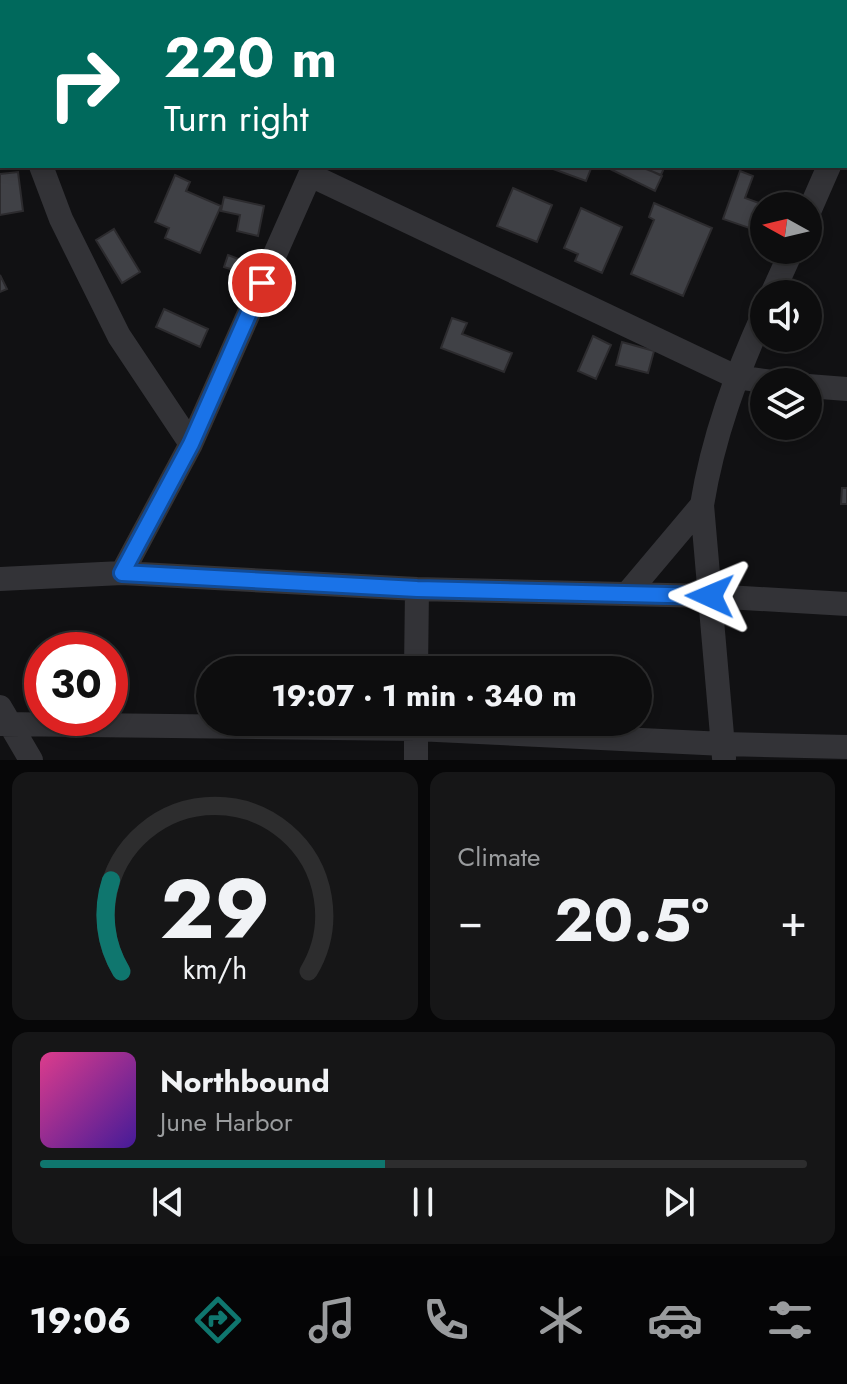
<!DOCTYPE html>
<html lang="en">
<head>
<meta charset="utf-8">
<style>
	:root { --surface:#0d0d0e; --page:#161617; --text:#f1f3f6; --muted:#9a9c9e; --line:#2d2d2e; --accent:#0f766e }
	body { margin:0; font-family:Jost,sans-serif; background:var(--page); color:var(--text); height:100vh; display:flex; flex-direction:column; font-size:30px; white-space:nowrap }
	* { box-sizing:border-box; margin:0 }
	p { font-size:26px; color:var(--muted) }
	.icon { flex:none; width:44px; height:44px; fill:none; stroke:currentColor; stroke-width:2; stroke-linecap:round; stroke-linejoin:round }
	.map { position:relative; height:760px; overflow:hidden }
	.side { display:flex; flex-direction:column; gap:12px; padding:12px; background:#070708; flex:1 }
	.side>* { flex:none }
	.guide { position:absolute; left:0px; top:0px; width:848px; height:168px; box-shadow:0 4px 12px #0003,0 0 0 2px var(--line); background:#00695c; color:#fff; overflow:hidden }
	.needle { width:52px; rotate:278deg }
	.fabs { position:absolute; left:750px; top:192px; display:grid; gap:16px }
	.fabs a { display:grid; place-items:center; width:72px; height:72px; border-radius:50%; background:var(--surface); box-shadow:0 4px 12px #0003,0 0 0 2px var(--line); font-size:40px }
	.speed { position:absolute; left:24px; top:632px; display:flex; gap:16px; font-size:40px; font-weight:700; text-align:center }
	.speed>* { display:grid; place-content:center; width:104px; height:104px; border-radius:50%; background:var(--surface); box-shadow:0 4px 12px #0003,0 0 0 2px var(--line); line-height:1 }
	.speed .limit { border:12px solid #d22; background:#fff; color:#111 }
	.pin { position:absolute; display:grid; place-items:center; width:68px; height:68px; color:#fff; margin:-34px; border:4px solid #fff; border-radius:50%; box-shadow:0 2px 8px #0007 }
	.me { position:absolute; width:88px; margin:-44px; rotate:271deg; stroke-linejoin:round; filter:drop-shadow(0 0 6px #0008) }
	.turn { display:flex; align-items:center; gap:28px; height:168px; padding:0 32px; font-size:36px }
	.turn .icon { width:104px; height:104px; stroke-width:2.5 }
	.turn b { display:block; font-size:56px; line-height:68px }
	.big { font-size:60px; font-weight:700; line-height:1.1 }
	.side .card { flex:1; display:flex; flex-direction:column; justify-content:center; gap:12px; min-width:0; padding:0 28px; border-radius:16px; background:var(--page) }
	.side .dial { align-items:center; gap:0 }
	.dial svg { height:208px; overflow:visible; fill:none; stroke:var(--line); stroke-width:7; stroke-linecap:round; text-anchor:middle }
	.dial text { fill:var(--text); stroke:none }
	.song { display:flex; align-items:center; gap:24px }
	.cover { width:96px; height:96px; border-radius:12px; background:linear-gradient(135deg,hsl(330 70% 55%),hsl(260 70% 35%)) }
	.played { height:8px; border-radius:4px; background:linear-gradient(90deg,var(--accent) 45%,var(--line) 45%) }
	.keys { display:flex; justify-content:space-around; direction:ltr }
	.heat { display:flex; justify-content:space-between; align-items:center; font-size:44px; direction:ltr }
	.side .tiles { flex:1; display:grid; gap:12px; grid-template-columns:1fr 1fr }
	.card:last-child { grid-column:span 2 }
	.trip { position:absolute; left:196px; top:656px; width:456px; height:80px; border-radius:40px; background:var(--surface); box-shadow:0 4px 12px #0003,0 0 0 2px var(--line); font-weight:700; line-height:80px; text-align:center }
	.dock { display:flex; height:128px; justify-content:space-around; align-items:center; background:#050506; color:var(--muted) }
	.dock .icon { width:56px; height:56px }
	.dock .current { color:var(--accent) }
	.dock b { font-size:36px; color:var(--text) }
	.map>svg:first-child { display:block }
	.building { fill:#404146; stroke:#2c2b2e; stroke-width:2 }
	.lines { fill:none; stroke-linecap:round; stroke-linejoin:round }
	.minor { stroke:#333337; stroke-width:24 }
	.route-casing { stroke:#114b97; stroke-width:20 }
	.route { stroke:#1a73e8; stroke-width:14 }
</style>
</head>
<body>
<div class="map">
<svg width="847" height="760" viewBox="0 0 847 760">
	<rect width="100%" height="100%" fill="#111113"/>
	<path class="building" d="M187,0H235L239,2H186Z
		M187,0H235L239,2H186Z
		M773,0H847L846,89V2H772Z
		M545,166H592L586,181Z
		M545,166H592L586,181Z
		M609,166H641L662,176L655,191L608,168Z
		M609,166H641L662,176L655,191L608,168Z
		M648,166H665L661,175L646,169Z
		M648,166H665L661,175L646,169Z
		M740,171L753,176L745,198L767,206H764V233L723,219Z
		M740,171L753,176L745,198L767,206H764V233L723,219Z
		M18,172L23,211L0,215V174Z
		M18,172L23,211L0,215V174Z
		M175,175L190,182L186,191L221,206L200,253L165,238L169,228L155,222Z
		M175,175L190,182L186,191L221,206L200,253L165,238L169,228L155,222Z
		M513,188L552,205L537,242L497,226Z
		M513,188L552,205L537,242L497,226Z
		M224,197L264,206L258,236L237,231L240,215L221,211Z
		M224,197L264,206L258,236L237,231L240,215L221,211Z
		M654,203L712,228L683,296L631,274L654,220L649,217Z
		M654,203L712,228L683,296L631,274L654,220L649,217Z
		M581,208L622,227L602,273L575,261L578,254L564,248Z
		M581,208L622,227L602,273L575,261L578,254L564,248Z
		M114,229L140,272L122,283L96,240Z
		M114,229L140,272L122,283L96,240Z
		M228,255L244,261L240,272L224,267Z
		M228,255L244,261L240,272L224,267Z
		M0,275L7,289L0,292Z
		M0,275L7,289L0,292Z
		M164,309L208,329L200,347L156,327Z
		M164,309L208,329L200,347L156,327Z
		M452,318L467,323L462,334L512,353L504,372L441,348Z
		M452,318L467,323L462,334L512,353L504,372L441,348Z
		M593,336L611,345L596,379L578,371Z
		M593,336L611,345L596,379L578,371Z
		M622,342L654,351L648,373L616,365Z
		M622,342L654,351L648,373L616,365Z
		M842,488H847V504H841Z"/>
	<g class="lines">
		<path class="minor" d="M524,0L528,2
			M387,2V0
			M839,2L840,0
			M846,48H847
			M0,59L2,64
			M846,129L847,127
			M41,166L61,219L119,336L191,444
			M310,175L736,377L772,382
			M808,214L829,166
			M772,294L792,250
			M808,386L847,389
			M122,573L191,444L314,166
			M0,579L122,573L417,589L710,596L847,604
			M627,594L702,505
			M416,670L417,589
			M0,707L31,760
			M0,724L416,729L724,744L847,747
			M724,758L702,505C713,437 736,375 764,313
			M416,760V722"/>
	</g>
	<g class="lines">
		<g class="route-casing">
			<path id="route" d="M262,283L191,444L122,573L417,589L710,596"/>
		</g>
		<use href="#route" class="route"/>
	</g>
</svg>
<div class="fabs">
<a><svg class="needle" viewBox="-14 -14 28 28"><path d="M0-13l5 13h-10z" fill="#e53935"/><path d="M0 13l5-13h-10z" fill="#9a9c9e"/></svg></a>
<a><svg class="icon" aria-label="sound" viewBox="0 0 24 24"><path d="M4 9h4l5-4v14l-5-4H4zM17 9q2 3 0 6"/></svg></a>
<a><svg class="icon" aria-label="layers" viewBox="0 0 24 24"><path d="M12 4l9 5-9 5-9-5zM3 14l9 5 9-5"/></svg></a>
</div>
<div class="speed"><div class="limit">30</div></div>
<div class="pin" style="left:262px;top:283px;background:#d93025"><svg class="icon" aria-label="arrive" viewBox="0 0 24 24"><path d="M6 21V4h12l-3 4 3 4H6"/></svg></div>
<svg class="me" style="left:710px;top:596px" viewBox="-20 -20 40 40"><path d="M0-17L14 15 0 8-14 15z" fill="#1a73e8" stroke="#fff" stroke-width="4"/></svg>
<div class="trip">19:07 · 1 min · 340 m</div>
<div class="guide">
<div class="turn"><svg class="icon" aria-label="right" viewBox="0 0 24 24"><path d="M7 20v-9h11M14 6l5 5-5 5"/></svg><div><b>220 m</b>Turn right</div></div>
</div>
</div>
<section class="side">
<div class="tiles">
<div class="card dial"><svg viewBox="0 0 100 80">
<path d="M14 69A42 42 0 1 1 86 69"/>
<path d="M14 69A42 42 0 0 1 10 34" stroke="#0f766e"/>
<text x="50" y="56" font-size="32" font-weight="700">29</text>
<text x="50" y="72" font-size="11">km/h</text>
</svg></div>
<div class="card"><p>Climate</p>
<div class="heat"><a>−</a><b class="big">20.5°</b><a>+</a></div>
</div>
<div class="card">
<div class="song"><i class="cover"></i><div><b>Northbound</b><p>June Harbor</p></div></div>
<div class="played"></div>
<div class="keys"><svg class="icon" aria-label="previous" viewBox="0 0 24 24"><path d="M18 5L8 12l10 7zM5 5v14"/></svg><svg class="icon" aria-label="pause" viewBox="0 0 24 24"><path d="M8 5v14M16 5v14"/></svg><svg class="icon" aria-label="next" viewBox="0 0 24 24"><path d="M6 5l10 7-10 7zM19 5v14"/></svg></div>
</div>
</div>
</section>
<nav class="dock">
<b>19:06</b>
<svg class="icon current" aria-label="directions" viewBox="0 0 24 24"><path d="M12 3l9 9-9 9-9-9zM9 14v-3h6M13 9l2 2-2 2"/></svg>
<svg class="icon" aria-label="music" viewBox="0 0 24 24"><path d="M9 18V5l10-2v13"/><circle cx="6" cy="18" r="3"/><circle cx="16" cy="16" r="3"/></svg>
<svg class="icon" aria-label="phone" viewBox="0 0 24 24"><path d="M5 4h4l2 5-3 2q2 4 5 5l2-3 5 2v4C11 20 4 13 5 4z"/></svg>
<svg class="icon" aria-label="climate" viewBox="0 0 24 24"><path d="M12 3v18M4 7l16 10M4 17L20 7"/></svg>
<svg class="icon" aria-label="car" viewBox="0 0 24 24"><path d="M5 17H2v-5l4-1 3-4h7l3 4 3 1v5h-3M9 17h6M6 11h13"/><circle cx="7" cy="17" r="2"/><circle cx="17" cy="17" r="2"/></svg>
<svg class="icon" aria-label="filters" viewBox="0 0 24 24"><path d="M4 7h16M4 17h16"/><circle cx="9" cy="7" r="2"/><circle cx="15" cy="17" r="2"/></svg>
</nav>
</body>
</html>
